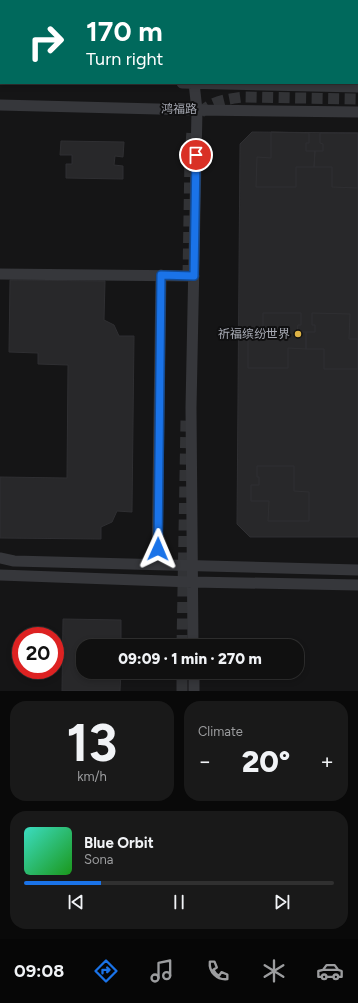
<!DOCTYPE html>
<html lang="en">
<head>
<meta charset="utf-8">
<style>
	:root { --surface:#101010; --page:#191919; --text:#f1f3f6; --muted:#9c9d9f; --line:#303030; --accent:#1a73e8 }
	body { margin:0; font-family:Figtree,"Noto Sans SC",sans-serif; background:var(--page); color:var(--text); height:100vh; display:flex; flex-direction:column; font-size:15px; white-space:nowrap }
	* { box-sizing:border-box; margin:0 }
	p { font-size:13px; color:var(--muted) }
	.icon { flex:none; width:22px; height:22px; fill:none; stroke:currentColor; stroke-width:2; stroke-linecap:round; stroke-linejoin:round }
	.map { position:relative; height:691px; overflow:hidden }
	.details { display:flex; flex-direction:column; gap:10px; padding:10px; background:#090909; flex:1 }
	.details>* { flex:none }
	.guide { position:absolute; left:0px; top:0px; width:358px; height:84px; box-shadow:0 2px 6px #0003,0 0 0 1px var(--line); background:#00695c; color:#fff; overflow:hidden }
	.speed { position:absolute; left:12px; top:627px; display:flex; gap:8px; font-size:20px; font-weight:700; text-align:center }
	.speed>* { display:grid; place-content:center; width:52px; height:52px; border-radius:50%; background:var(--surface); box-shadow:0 2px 6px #0003,0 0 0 1px var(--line); line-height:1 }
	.speed .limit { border:6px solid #d22; background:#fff; color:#111 }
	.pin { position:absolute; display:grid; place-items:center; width:34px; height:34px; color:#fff; margin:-17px; border:2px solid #fff; border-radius:50%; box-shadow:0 1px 4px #0007 }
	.me { position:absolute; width:44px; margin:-22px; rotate:1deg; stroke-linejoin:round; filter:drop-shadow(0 0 3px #0008) }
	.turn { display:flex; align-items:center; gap:14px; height:84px; padding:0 20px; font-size:18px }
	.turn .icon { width:52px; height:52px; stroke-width:2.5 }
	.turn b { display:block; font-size:28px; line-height:34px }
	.big { font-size:30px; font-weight:800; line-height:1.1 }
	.details .widget { flex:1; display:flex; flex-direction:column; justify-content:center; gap:6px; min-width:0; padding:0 14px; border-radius:16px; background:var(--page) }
	.details .dial { align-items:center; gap:0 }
	.dial b { font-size:52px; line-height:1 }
	.song { display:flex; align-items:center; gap:12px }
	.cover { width:48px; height:48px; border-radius:6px; background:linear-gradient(135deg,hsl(170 70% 55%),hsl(120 70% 35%)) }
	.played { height:4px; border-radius:2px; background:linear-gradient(90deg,var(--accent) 25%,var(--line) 25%) }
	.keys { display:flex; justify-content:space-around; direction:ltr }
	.heat { display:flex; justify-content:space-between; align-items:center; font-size:22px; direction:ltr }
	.details .tiles { flex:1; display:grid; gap:10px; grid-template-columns:1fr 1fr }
	.widget:last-child { grid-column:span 2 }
	.trip { position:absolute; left:76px; top:639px; width:228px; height:40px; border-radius:16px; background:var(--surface); box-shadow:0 2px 6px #0003,0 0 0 1px var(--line); font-weight:800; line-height:40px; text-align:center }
	.tab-bar { display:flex; height:64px; justify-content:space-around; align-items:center; background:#060606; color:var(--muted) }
	.tab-bar .icon { width:28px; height:28px }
	.tab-bar .on { color:var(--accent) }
	.tab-bar b { font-size:18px; color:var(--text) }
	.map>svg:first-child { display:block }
	.building { fill:#28282a; stroke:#2f2f32 }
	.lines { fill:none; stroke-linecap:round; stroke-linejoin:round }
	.minor-tunnel { stroke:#323336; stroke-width:11; stroke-dasharray:11 5.5; stroke-linecap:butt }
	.minor { stroke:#36373b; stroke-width:11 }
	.route-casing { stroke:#114b97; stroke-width:10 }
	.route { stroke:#1a73e8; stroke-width:7 }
	.poi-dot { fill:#ddb245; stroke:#101011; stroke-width:1.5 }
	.labels { text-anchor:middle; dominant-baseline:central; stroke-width:4; stroke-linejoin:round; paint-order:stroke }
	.street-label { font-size:12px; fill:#a8abb5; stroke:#101011 }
	.poi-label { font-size:12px; fill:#a8abb5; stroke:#101011; text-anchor:end }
</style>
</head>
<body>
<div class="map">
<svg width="358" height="691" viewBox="0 0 358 691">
	<rect width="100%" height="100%" fill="#151516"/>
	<path class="building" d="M252,132L358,133V537H250L237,524L240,144Z
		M271,132L309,133V143H306V151H315L314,167H296V187H256L257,157L271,158Z
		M320,133H358V188L332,187V167H314L315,151H323V144L320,143Z
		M61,141L124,142L123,157L115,156L114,165L123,166V179L66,178V164H72V155H60Z
		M10,280L105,281L104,320L114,325L119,336H134L132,512L117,511L112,522L101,527V539L0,538V477L67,478L68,365L38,364V353L9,352Z
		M263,313H301V325H298L297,332H306V349L288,348V368H248V339H263Z
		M312,313L350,314L349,339H358V369H324V349H306V332H315V325H312Z
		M257,466H294V491L309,492V521H268L269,501H251V485H259V477H257Z
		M63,619L121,620V646H83V672H121L120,691H62Z"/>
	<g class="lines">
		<path class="minor-tunnel" d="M200,113C211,101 228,99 243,97L358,99
			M188,276L190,156L192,131
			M182,646L186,419
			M182,691V672"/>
		<path class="minor" d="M184,0L185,1
			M195,1V0
			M0,50H1
			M357,55H358
			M0,75H1
			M182,83L358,87
			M0,105L197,110L358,112
			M0,274L194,276
			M0,558L14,561L358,570
			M157,564L161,275
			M0,575L192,582L358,585
			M193,646L191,408L197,110L194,83
			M194,672V691"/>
	</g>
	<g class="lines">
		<g class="route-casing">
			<path id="route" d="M158,549L161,275L194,276L196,155"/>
		</g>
		<use href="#route" class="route"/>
	</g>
	<circle class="poi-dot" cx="298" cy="334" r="4"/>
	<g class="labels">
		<g class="street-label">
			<text transform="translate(179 109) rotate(1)">鸿福路</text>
		</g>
		<g class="poi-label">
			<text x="290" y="334">祈福缤纷世界</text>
		</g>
	</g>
</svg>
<div class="speed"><div class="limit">20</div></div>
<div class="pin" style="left:196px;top:155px;background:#d93025"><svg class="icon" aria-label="arrive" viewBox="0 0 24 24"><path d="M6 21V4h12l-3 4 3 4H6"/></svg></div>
<svg class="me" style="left:158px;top:549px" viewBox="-20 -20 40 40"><path d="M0-17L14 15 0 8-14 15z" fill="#1a73e8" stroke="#fff" stroke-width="4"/></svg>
<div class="trip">09:09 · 1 min · 270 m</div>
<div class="guide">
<div class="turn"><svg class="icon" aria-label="right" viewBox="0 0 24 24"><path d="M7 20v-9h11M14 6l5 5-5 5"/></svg><div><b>170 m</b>Turn right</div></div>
</div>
</div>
<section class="details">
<div class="tiles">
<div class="widget dial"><b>13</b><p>km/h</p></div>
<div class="widget"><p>Climate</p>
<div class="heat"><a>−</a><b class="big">20°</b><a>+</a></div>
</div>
<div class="widget">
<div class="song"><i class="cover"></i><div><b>Blue Orbit</b><p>Sona</p></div></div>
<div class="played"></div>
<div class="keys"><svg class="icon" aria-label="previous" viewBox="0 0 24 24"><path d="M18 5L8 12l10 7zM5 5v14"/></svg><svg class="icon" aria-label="pause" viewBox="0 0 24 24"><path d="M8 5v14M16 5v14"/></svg><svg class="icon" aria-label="next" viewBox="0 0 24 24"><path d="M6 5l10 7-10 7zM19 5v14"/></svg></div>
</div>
</div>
</section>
<nav class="tab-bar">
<b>09:08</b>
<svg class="icon on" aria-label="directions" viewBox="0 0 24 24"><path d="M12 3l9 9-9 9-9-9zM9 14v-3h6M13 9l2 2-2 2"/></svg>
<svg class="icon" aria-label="music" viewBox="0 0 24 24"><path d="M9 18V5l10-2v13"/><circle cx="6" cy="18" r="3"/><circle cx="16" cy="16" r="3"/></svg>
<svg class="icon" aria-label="phone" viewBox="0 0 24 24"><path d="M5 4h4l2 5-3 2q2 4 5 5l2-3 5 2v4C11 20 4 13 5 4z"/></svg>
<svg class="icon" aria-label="climate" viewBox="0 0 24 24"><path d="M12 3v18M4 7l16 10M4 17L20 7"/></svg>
<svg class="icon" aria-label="car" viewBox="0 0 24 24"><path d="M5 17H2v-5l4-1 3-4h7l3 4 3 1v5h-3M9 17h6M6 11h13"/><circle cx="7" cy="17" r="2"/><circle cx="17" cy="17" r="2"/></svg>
</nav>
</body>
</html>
